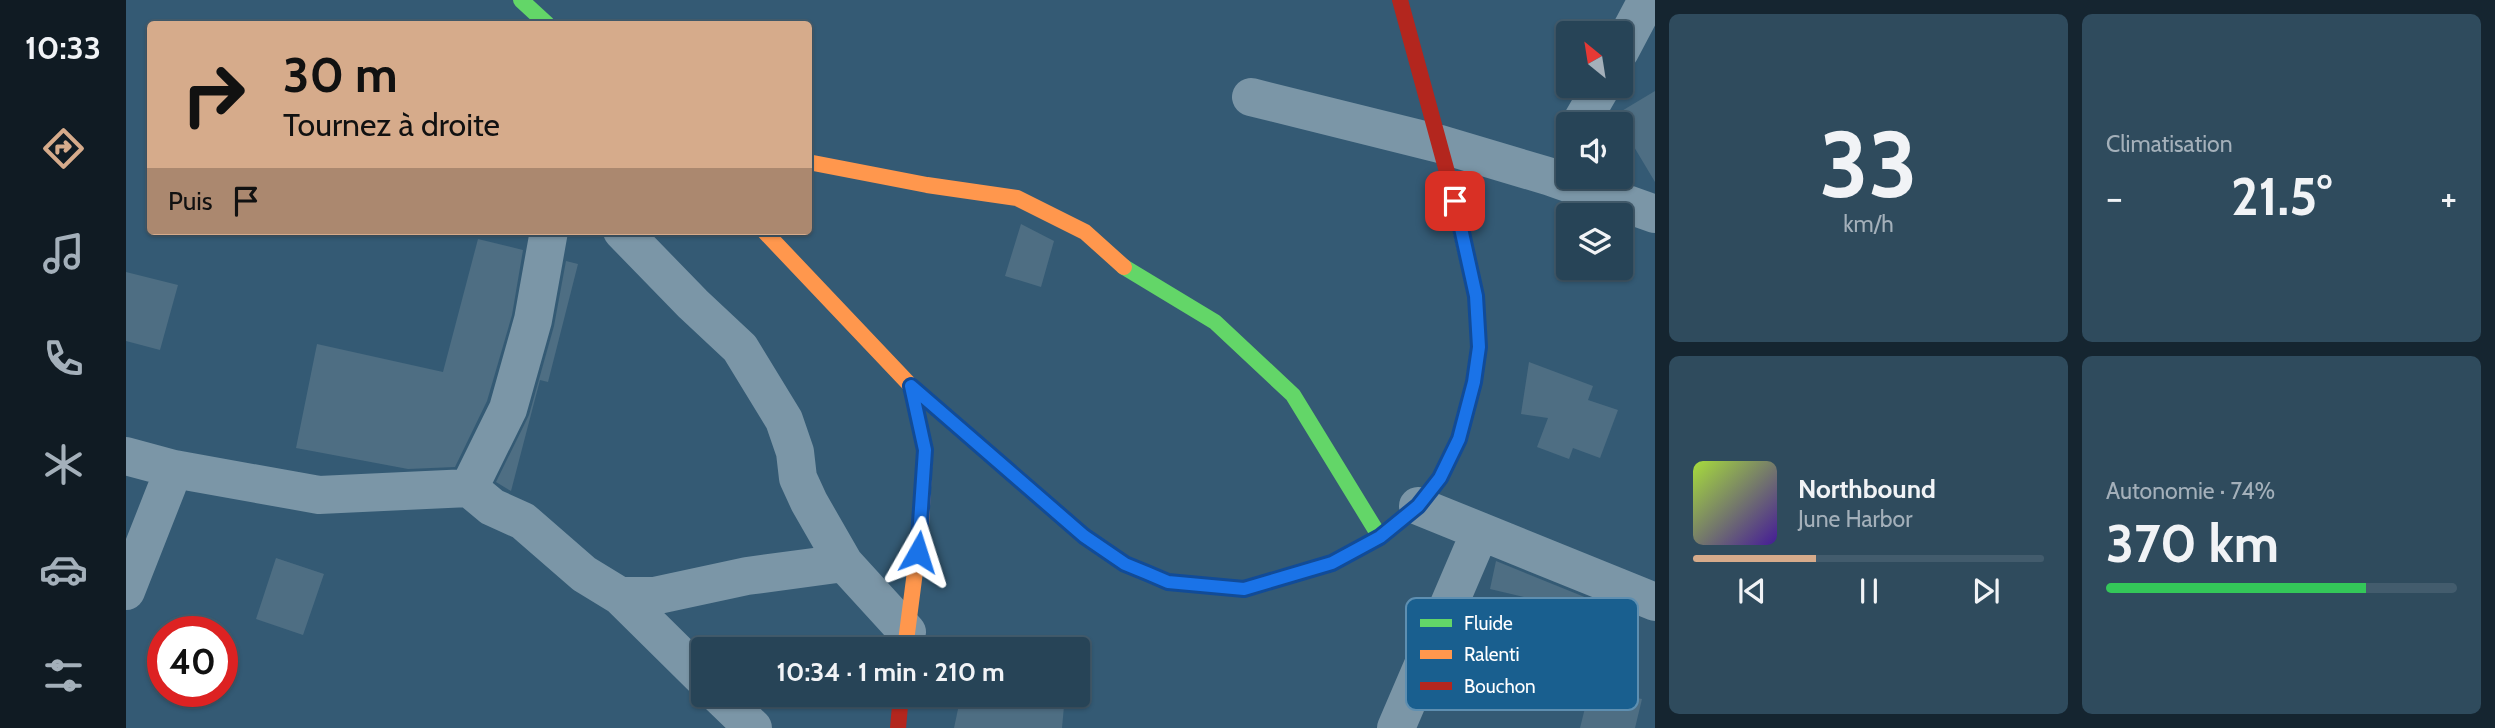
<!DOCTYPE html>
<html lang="fr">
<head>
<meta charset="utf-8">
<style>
	:root { --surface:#274457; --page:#2f4b5d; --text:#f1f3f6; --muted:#a4b0ba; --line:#435c6d; --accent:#d6ab8b }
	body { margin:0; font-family:Cabin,sans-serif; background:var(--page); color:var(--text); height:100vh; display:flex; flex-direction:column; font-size:26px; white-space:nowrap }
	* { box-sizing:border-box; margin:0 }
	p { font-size:23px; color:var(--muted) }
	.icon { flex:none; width:38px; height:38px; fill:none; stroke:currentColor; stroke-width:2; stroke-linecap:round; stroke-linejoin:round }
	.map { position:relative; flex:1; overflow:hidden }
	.panel { display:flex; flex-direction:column; gap:14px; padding:14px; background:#152530; width:840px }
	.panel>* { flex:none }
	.banner { position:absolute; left:21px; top:21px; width:665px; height:214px; border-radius:7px; box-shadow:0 2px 5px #0004,0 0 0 2px var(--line); background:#d6ab8b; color:#111; overflow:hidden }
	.needle { width:46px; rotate:330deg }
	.buttons { position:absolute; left:1430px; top:21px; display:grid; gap:14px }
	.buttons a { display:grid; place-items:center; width:77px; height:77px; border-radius:7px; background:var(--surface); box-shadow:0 2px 5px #0004,0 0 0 2px var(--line); font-size:35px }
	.speed { position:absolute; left:21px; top:616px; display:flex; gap:14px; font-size:35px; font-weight:700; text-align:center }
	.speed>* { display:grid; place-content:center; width:91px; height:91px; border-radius:50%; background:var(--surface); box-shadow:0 2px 5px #0004,0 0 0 2px var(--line); line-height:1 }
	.speed .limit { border:10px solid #d22; background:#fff; color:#111 }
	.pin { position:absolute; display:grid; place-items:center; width:60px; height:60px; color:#fff; margin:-30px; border-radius:14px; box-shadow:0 4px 10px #0006 }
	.me { position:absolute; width:77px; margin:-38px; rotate:6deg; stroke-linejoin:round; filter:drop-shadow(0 0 5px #0008) }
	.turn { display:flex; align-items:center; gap:24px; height:147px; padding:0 21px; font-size:32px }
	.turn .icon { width:91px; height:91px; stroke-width:2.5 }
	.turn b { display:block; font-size:49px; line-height:60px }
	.then { display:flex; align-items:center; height:66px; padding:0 21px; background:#0003; gap:14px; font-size:26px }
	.big { font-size:52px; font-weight:700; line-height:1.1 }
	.panel .card { flex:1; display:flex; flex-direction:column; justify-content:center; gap:10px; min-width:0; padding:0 24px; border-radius:10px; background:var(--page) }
	.panel .dial { align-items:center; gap:0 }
	.dial b { font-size:91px; line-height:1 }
	.song { display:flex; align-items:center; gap:21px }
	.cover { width:84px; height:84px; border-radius:10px; background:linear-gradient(135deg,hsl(80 70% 55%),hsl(260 70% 35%)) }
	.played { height:7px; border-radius:4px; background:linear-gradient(90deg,var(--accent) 35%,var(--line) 35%) }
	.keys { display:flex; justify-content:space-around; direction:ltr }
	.heat { display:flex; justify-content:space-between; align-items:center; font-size:38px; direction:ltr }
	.charge { height:10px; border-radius:5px; background:linear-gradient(90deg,#34c759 74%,var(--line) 0) }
	.panel .tiles { flex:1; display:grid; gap:14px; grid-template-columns:repeat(2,1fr) }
	.trip { position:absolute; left:565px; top:637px; width:399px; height:70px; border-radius:7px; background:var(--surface); box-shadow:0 2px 5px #0004,0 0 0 2px var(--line); font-weight:700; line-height:70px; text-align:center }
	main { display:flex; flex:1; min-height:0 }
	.tab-bar { display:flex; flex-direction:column; width:126px; justify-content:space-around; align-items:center; background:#101b23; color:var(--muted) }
	.tab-bar .icon { width:49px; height:49px }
	.tab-bar .active { color:var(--accent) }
	.tab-bar b { font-size:32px; color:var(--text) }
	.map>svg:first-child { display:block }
	.building { fill:#4e6e83 }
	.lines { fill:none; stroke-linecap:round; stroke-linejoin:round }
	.street { stroke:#7b96a7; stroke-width:38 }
	.fast { stroke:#63d668; stroke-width:16 }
	.slow { stroke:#ff974d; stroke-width:16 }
	.jam { stroke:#b3261e; stroke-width:16 }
	.route-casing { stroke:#114b97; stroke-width:18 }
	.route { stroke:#1a73e8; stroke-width:12 }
	.key { fill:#195f8f; stroke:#5e8fb1; stroke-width:2 }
	.key-label { font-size:19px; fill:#fff }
</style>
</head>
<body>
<main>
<nav class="tab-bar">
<b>10:33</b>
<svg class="icon active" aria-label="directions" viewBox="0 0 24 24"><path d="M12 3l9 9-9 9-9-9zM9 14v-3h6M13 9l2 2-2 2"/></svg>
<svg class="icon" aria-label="music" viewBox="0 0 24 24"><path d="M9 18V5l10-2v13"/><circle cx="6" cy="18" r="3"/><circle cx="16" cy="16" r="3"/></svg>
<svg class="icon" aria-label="phone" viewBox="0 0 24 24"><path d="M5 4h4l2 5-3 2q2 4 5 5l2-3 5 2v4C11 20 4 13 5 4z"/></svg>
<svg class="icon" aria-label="climate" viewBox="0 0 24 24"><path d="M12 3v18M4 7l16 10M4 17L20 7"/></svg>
<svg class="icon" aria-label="car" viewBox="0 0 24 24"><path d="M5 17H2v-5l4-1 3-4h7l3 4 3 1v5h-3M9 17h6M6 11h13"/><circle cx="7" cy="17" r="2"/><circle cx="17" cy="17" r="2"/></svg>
<svg class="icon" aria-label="filters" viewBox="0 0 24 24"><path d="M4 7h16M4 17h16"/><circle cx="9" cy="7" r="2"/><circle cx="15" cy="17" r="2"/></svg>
</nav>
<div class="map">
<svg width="1529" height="728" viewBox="0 0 1529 728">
	<rect width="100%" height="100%" fill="#345a74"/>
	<path class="building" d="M1529,91V182L1489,115Z
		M895,224L928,241L915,287L879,276Z
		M352,239L397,250L386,315L361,401L329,467L282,469L170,448L191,344L317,372Z
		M440,261L452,264L422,382L414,380L385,491L370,482L403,415L428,326Z
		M0,272L52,285L34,350L0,341Z
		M1403,362L1467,386L1462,400L1492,410L1474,458L1447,448L1443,459L1411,447L1422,418L1395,414Z
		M150,558L198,574L177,635L130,619Z
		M1370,561L1461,598L1458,611L1364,589Z
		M1464,688L1516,699L1509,728H1454Z
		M835,695H939L936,728H828Z"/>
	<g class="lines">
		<path class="street" d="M1494,51L1521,0
			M1125,97L1314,144L1425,177L1529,214
			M1454,124L1476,86
			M496,231L567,304L614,348L658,420L669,452L672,478L683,502L718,563
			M0,456L48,469L193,495L343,488L382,409L407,320L423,231
			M343,488L366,507L397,521L458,574L494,596H528L621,576L718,563L781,632
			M1292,506L1529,602
			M0,591L48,469
			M494,596L578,679
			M593,695L627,728
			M1270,728L1354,532"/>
		<path class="fast" d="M395,0L421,24
			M998,267L1089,322L1167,395L1254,537
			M1144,581L1206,563L1254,537L1292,506L1314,478L1333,439L1348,382L1353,347L1350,296L1324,183"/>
		<path class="slow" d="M682,162L801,185L891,198L959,232L998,267
			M638,231L785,386L799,450L795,525L779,649"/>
		<path class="jam" d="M1274,0L1324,183
			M785,386L958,536L999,564L1042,582L1118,589L1144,581
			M772,728L775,695"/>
	</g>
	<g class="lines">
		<g class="route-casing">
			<path id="route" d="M792,552L799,450L785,386L958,536L999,564L1021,573L1042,582L1118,589L1206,563L1254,537L1292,506L1314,478L1333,439L1348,382L1353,347L1350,296L1329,201"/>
		</g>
		<use href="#route" class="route"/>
	</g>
	<rect x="1280" y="598" width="232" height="112" rx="10" class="key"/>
	<rect x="1294" y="619" width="32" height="8" fill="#63d668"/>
	<rect x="1294" y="650" width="32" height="9" fill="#ff974d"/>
	<rect x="1294" y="682" width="32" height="8" fill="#b3261e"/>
	<g class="key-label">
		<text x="1338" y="630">Fluide</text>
		<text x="1338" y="661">Ralenti</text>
		<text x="1338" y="693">Bouchon</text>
	</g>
</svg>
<div class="buttons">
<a><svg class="needle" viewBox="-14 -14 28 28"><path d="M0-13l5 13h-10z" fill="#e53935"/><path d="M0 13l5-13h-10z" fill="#a4b0ba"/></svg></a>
<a><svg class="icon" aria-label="sound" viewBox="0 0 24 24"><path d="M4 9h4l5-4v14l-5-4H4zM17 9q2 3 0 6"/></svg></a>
<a><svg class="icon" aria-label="layers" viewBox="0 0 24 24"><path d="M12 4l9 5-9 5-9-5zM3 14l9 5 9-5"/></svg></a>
</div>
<div class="speed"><div class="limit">40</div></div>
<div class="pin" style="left:1329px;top:201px;background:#d93025"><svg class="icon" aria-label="arrive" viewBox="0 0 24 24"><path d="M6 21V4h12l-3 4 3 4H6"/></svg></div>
<svg class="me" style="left:792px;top:552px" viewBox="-20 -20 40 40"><path d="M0-17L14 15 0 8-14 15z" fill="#1a73e8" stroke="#fff" stroke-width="4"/></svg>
<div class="trip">10:34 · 1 min · 210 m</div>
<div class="banner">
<div class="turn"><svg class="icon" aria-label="right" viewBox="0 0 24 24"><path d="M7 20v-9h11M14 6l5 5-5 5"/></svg><div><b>30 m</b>Tournez à droite</div></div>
<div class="then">Puis<svg class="icon" aria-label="arrive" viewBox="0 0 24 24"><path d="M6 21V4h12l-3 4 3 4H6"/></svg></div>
</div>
</div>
<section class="panel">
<div class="tiles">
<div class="card dial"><b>33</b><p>km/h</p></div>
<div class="card"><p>Climatisation</p>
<div class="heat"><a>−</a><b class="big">21.5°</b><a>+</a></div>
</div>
<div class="card">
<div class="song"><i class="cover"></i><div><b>Northbound</b><p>June Harbor</p></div></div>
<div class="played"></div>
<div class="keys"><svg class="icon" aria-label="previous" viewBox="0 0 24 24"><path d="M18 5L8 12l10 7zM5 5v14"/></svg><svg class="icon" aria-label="pause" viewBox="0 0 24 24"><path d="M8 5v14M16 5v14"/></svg><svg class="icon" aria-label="next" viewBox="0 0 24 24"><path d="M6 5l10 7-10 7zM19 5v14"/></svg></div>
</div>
<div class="card"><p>Autonomie · 74%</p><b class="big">370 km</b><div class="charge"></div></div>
</div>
</section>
</main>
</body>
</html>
